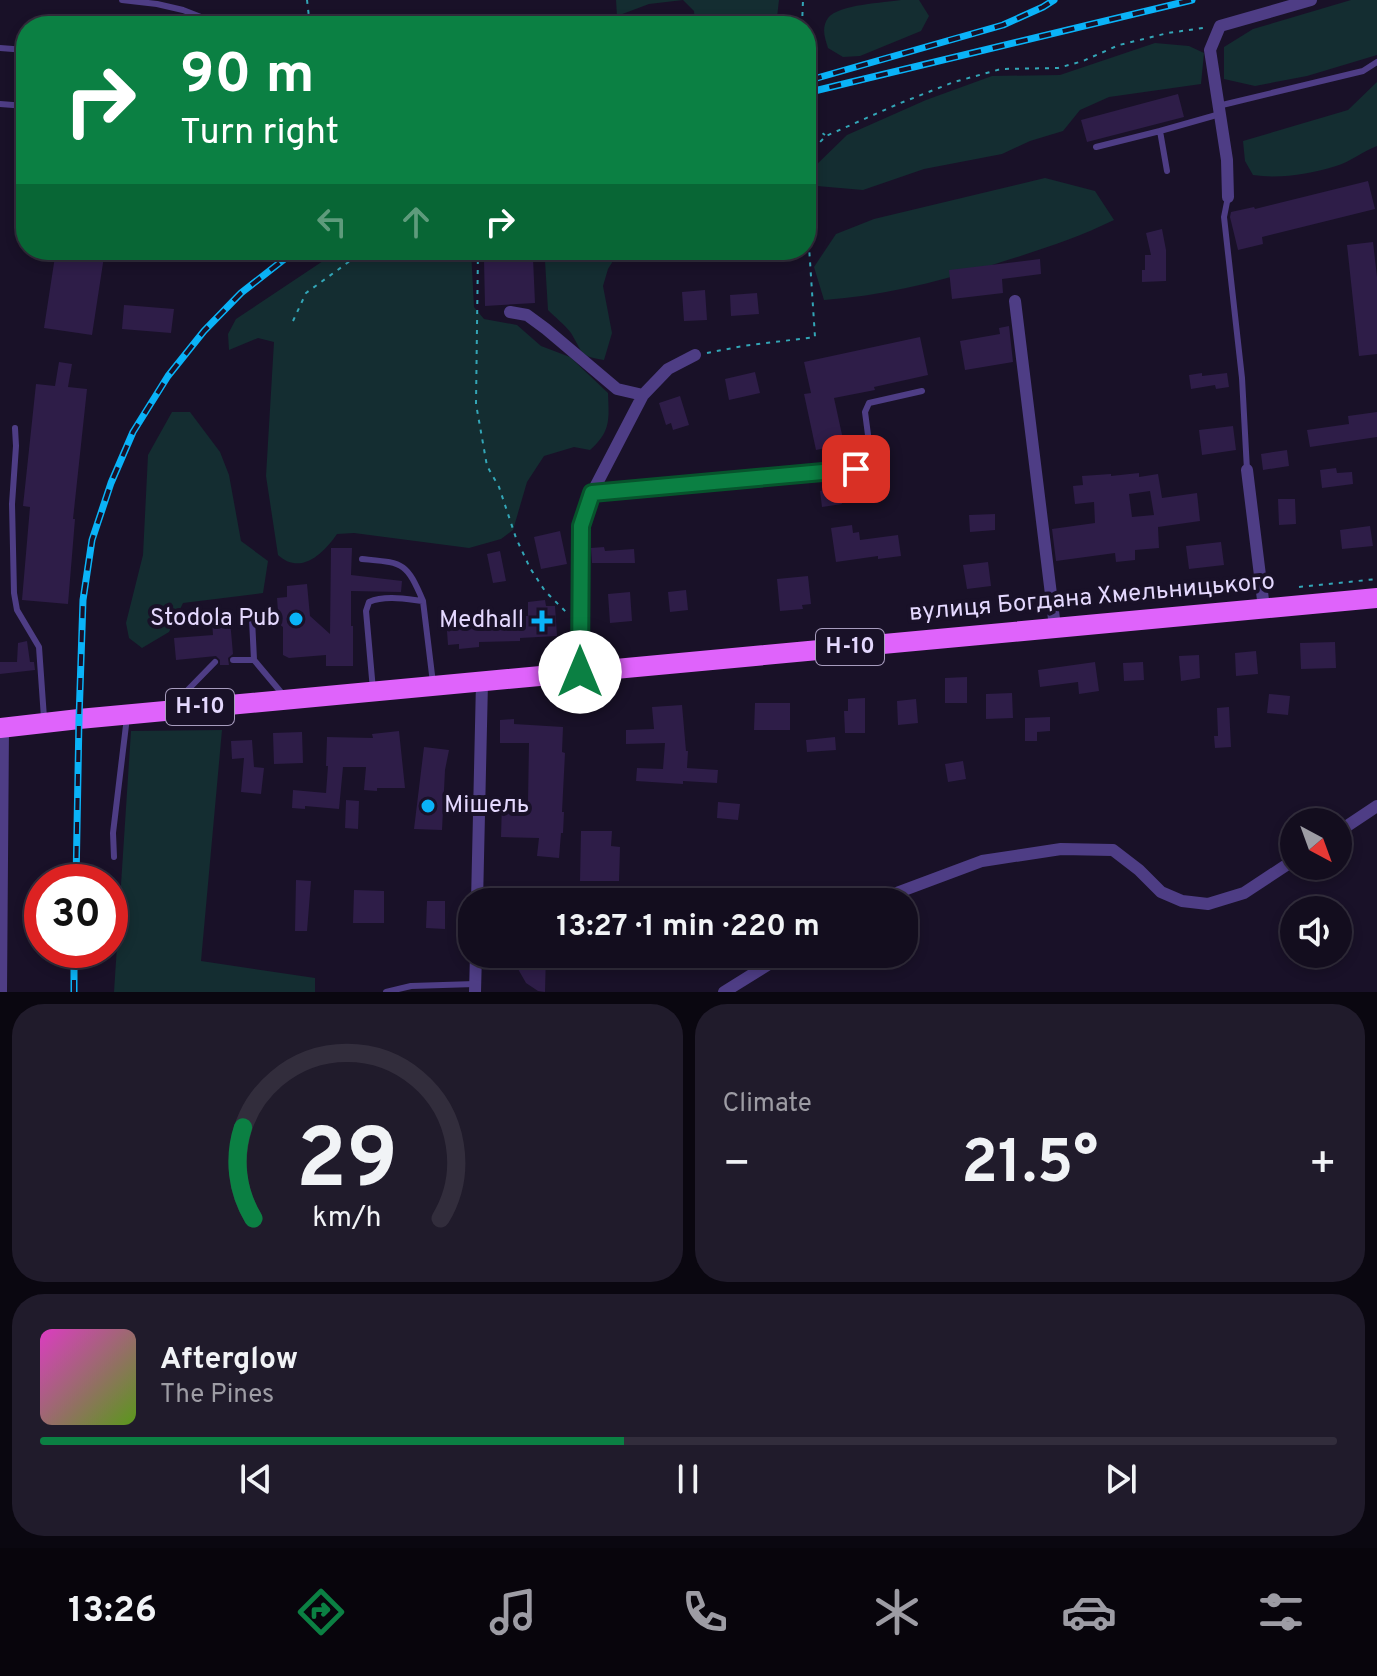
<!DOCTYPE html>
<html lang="en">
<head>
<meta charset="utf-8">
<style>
	:root { --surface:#130d1e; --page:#201b2b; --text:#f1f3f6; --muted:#9d9ca4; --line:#322d3c; --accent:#0b8043 }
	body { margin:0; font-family:Overpass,sans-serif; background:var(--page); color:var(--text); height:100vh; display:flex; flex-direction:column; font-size:30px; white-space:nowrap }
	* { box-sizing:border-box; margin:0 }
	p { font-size:26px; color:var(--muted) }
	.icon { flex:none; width:44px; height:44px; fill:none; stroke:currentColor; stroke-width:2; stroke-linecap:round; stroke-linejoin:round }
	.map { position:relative; height:992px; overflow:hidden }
	.details { display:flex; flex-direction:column; gap:12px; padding:12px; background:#0a0710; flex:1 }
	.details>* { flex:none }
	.banner { position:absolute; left:16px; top:16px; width:800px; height:244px; border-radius:32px; box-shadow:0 4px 12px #0003,0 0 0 2px var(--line); background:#0b8043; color:#fff; overflow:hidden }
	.needle { width:52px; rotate:139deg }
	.tools { position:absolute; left:1280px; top:808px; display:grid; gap:16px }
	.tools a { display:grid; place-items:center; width:72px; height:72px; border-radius:50%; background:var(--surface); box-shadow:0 4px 12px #0003,0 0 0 2px var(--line); font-size:40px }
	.speed { position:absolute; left:24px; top:864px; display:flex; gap:16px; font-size:40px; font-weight:700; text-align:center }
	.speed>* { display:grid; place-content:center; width:104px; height:104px; border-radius:50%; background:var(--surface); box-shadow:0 4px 12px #0003,0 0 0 2px var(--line); line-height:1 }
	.speed .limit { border:12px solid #d22; background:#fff; color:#111 }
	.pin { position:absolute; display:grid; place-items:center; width:68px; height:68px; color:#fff; margin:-34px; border-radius:16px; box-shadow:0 4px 12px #0006 }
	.me { position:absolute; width:88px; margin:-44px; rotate:0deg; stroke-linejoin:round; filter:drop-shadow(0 0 6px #0008) }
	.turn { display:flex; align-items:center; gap:28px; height:168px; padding:0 32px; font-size:36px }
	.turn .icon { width:104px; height:104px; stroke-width:2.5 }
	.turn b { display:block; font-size:56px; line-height:68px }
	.lanes { display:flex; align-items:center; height:76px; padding:0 32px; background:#0003; justify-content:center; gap:40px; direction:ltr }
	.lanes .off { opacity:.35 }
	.big { font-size:60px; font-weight:700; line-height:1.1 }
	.details .card { flex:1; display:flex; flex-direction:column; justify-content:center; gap:12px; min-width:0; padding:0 28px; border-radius:32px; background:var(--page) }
	.details .dial { align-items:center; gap:0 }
	.dial svg { height:208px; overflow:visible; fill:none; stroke:var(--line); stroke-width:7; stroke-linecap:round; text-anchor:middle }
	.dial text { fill:var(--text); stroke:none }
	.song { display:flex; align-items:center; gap:24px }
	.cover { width:96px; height:96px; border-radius:12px; background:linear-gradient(135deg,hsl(310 70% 55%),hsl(90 70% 35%)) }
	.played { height:8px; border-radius:4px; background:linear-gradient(90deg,var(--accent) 45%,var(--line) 45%) }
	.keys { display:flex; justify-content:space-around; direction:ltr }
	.heat { display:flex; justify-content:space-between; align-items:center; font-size:44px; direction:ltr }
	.details .tiles { flex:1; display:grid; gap:12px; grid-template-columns:1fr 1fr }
	.card:last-child { grid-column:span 2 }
	.trip { position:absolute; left:458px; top:888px; width:460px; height:80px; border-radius:32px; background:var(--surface); box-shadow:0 4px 12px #0003,0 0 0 2px var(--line); font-weight:700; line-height:80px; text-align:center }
	.tab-bar { display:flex; height:128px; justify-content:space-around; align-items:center; background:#08050c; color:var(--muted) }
	.tab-bar .icon { width:56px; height:56px }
	.tab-bar .active { color:var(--accent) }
	.tab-bar b { font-size:36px; color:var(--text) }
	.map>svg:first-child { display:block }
	.green { fill:#142d31 }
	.building { fill:#2e1d48; fill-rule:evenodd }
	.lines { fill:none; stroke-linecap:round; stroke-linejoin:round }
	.path { stroke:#33a6b7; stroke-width:2; stroke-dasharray:4 6; stroke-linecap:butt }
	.service { stroke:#4e3d85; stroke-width:6 }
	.minor { stroke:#4e3d85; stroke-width:12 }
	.primary { stroke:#df63fb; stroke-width:20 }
	.rail-casing { stroke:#0ab3f8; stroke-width:7 }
	.rail { stroke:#191128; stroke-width:4; stroke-dasharray:12; stroke-linecap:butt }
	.route-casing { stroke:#07532c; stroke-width:20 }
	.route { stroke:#0b8043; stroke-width:14 }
	.poi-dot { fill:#0ab3f8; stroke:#191128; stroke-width:3 }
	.labels { text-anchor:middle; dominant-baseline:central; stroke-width:8; stroke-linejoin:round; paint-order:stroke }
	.shield { fill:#191128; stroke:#a79cbe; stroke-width:2 }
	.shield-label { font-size:22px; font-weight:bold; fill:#e4d8fe }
	.street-label { font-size:24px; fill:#e4d8fe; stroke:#191128 }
	.poi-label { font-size:24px; fill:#e4d8fe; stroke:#191128; text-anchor:end }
</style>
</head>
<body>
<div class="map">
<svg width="1377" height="992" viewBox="0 0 1377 992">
	<rect width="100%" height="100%" fill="#191128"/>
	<path class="green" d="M616,0H779L776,26H695L694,11L683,0L649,4L617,16Z
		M901,0H919L929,16L921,31L860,56L843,57L828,48C825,38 821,28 828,18C839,4 884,3 901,0Z
		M1351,0H1377V55L1307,76L1255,86L1224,79V47L1253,29Z
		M1155,43L1189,46L1204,53L1201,84L1109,97L1080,110L1063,131L1030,141L1002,154L924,169L863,190L817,186L811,170L847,135L926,100L992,76L1060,75Z
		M1377,82V146C1363,151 1350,162 1336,166C1310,174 1280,179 1253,175L1245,161L1243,141L1348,110Z
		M1045,178L1095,191L1114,220C1073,240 1030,253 986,267C933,283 880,296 824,300L814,267L836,234L874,219Z
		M344,250H471L474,307L484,319L517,325L541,346L570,357L608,393C609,420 611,431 590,450L574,447L544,456L527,482L513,530L501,539L469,548L354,533L337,534C324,553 301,576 278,555L266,476L274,342L258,338L229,350L228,334L236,319L332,255Z
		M535,250H620L608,269L603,286L612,333L604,360C579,356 583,353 571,333C565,325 555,317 548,310L545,261Z
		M172,412H190L220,452L229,475L241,541L268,561L263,593L183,603L169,632L142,648L129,638L126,623L143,555L148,455Z
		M222,730L201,961L315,978V992H114L131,731Z"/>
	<path class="building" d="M1178,94L1184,117L1087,142L1081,120Z
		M1368,181L1375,209L1262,237L1263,244L1238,250L1230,217L1231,212L1254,207L1255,209Z
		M1162,229L1166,250V281L1142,282V270H1145V255H1151L1146,233Z
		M1373,242L1377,277V354L1359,356L1347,245Z
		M56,250H105L92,335L44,328Z
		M533,258L535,303L485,306L484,260Z
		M1040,259L1041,274L1002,279L1003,293L952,299L949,270Z
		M705,290L707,320L684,321L682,292Z
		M757,293L759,314L731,316L730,295Z
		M124,305L174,309L171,333L122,329Z
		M1009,326L1013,362L965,370L960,341L1000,334L999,328Z
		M920,337L928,375L874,387L875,390L834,398L844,444L816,450L804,394L811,393L804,362Z
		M59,362L72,364L68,387L87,389L73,519H75L68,604L22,600L30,507L23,506L36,384L55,386Z
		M755,372L760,393L729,400L725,379Z
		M1202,373V376L1227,373L1229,387L1216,389L1215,385L1191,389L1189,375Z
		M680,396L689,425L673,430L671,423L666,425L659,403Z
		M1377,412V437L1310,447L1307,430L1349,424L1348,416Z
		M1233,426L1236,450L1202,455L1199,430Z
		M1287,450L1289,466L1263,470L1261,454Z
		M1336,468L1337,473L1352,472L1353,484L1322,488L1320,470Z
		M1139,473V477L1158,474L1162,498L1197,493L1200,521L1158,527L1159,548L1135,550V560L1116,562L1115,553L1056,561L1052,529L1095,523L1094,502L1075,504L1073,486L1083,485L1082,476L1111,474V476ZM1150,491L1154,515L1132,517L1129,494Z
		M839,488L842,504L822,507L820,491Z
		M1278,499H1295L1296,524L1279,525Z
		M995,514V530L970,532L969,515Z
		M852,525L853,533L859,532L860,540L898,535L901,556L878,559V556L836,562L831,528Z
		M1370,526L1373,546L1342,549L1340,530Z
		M560,531L567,564L541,569L534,537Z
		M1221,542L1224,565L1189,569L1186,546Z
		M604,547L605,551L634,549L635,563H592L591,548Z
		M331,548H352L351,575L402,581L401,592L351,591V626H353V666H326V655L289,658L283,655V627L279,624L277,598L287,597V586L307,584L310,616L330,634Z
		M500,551L506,581L493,583L487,554Z
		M988,562L991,586L967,589L963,565Z
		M808,576L811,604L802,605L803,609L780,611L777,579Z
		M686,590L688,610L670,612L668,592Z
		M630,592L632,621L610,623L608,594Z
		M545,600L546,606H555L557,636L520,638V641L479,642V647L459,649V644L448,645L446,617L477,615L528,616V602Z
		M230,620L233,654L228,658L229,665H220V660L216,656L176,660L174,638L213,635L212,621Z
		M27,641L30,662H34L35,670L0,674V662H17L18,643Z
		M1335,642L1336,668L1301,669L1300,643Z
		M1256,651L1258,674L1236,676L1235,653Z
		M1199,655L1200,678L1181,681L1179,656Z
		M1095,662L1099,691L1079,694L1078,682L1040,687L1038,670Z
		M1143,662L1144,680L1124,681L1123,663Z
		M967,677V703H945V678Z
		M1012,693L1013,718L986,719V694Z
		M1269,694L1290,696L1288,715L1267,713Z
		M865,698V733H845L844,711H848V699Z
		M916,699L918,723L898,725L897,701Z
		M755,703H790V730H754Z
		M682,705L686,751H688L687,768L718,770L717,783L683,781V784L636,781L637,768L663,769L665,743L626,744V730L654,729L652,707Z
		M1229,707L1231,747L1215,748L1214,736H1218L1217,708Z
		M1050,717V731L1037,732V741H1025V718Z
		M514,719V724L563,727L562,752L565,753L562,812H564L563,833H561L559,858L537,856L539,838L501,837L502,802L528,803L529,743H500V720Z
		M399,731L405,788H377V791L364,790L366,767H343L339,809L305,806V809L292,808L293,790L326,793L328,766H326L327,737L373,738L372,734Z
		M302,732L303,763L274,764L273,733Z
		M835,737L836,750L807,752L806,740Z
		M252,740L254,767L264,768L261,794L241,792L244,758L232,759L231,741Z
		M424,747L449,750L445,770L442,830L414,829Z
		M963,761L966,779L948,782L945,764Z
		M346,800L359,801L358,829L345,828Z
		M718,802L740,804L738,820L717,818Z
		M581,831H612L611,846L620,847L619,881H580Z
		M296,880L311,881L307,931H295Z
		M354,890L384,891V923H353Z
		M427,901H445V929L426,928Z
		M519,954H546L545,992L538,991L526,983L518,969Z"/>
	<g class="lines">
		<path class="path" d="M307,0L310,26
			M802,26L803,0
			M806,122L825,135
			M806,156L826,136L898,104L954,82L1001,69L1058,68L1083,61L1119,45L1168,33L1203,28
			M478,250L476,404L487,466L499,487L516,538L530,568L545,591L567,613
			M293,321L306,293L365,250
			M707,353L743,346L815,337L806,201
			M1299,587L1377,579"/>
		<path class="service" d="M122,0L157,4L183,10L224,26
			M0,48L26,50
			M0,104L26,106
			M1218,106L1363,71L1377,62
			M1096,147L1160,131
			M1167,171L1160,131L1220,114
			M1228,197L1224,217L1242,378L1247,470
			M15,428L16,446L12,504L14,593L17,610L39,647L44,718
			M594,493L856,469L865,466L870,450L865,412L869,403L922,391
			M362,559C403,563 406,561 423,601
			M252,619L254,660
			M233,660H254L285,697
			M373,690L366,611L369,602C385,595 406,599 423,601L433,683
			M173,705L215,662
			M114,857L113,833L127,717
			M386,992L411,986L475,984"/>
		<path class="minor" d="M1228,197L1227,160L1210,50L1220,26L1311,0
			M1015,301L1055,627
			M510,312L527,315L546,329L617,389L643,395
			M1247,470L1264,608
			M580,672L581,526L592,493L643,395L668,369L695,355
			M1338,832L1377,806
			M477,902L482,682
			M884,902L899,892L982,861L1061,849L1113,850L1139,870L1161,892L1182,901L1208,904L1244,893L1294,860
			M1,992L3,728
			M475,992L476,954
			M724,992L785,954"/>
		<path class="primary" d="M0,728L79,719L1377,598"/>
		<g class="rail-casing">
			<path id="rail" d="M810,80L1003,25L1043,7L1054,0
				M806,93L1192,0
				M76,882L79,719L83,600L92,540L111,483L133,432L168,376L204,331L241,293L296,250
				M74,992V950"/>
		</g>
		<use href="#rail" class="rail"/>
	</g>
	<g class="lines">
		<g class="route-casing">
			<path id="route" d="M580,672L581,526L592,493L856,469"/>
		</g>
		<use href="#route" class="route"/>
	</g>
	<g class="poi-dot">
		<circle cx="296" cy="619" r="8"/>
		<path d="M538 609h8v8h8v8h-8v8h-8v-8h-8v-8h8z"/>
		<circle cx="428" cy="806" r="8"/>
	</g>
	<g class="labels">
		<g class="shield">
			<rect x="816" y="629" width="68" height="36" rx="6"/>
			<rect x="166" y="689" width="68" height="36" rx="6"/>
		</g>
		<g class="shield-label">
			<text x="850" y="647">Н-10</text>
			<text x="200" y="707">Н-10</text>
		</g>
		<g class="street-label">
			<text transform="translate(1092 598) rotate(-5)">вулиця Богдана Хмельницького</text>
		</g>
		<g class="poi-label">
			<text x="280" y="619">Stodola Pub</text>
			<text x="524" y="621">Medhall</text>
			<text x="444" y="806" text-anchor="start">Мішель</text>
		</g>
	</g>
</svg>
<div class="tools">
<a><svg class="needle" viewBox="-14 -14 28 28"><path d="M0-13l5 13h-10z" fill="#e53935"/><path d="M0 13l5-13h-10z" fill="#9d9ca4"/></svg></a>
<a><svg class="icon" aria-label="sound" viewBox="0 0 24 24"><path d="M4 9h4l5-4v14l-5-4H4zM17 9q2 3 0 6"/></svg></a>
</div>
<div class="speed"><div class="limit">30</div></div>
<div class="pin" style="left:856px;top:469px;background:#d93025"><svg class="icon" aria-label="arrive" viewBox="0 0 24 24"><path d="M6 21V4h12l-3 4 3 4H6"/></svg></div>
<svg class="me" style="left:580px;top:672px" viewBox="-20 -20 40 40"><circle r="19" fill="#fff"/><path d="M0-13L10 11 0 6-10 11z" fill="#0b8043"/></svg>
<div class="trip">13:27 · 1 min · 220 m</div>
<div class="banner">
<div class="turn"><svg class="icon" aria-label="right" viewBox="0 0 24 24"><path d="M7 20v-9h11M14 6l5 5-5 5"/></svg><div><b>90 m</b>Turn right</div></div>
<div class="lanes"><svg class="icon off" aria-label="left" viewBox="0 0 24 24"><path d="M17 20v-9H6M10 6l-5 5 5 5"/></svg><svg class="icon off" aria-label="ahead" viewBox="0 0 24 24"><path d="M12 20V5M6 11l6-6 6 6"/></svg><svg class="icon" aria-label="right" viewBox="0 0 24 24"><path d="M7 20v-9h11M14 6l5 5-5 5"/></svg></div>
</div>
</div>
<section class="details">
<div class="tiles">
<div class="card dial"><svg viewBox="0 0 100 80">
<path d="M14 69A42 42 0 1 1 86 69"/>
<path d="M14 69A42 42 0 0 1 10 34" stroke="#0b8043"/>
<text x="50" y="56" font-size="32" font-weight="700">29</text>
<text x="50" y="72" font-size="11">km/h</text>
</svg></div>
<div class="card"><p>Climate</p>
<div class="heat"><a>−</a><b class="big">21.5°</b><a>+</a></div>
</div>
<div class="card">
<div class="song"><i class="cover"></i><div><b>Afterglow</b><p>The Pines</p></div></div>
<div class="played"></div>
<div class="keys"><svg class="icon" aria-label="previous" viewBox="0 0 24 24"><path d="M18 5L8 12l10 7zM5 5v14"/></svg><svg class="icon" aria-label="pause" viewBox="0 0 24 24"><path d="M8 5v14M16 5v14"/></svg><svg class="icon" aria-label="next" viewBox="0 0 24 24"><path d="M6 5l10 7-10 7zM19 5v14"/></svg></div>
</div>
</div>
</section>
<nav class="tab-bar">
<b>13:26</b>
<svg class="icon active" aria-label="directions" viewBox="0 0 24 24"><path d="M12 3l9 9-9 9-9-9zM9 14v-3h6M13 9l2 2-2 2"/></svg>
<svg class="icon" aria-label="music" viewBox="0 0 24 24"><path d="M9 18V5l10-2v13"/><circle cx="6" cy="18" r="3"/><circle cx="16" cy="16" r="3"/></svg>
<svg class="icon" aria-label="phone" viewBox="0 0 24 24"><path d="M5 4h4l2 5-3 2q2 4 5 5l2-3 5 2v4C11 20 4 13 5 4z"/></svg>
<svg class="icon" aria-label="climate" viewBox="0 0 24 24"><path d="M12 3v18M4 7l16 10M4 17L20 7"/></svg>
<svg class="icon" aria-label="car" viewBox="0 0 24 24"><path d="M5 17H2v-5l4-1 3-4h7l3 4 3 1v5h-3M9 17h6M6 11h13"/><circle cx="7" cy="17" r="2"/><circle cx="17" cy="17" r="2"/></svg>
<svg class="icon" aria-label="filters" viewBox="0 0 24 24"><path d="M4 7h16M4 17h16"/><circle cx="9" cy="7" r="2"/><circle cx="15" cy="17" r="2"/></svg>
</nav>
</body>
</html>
